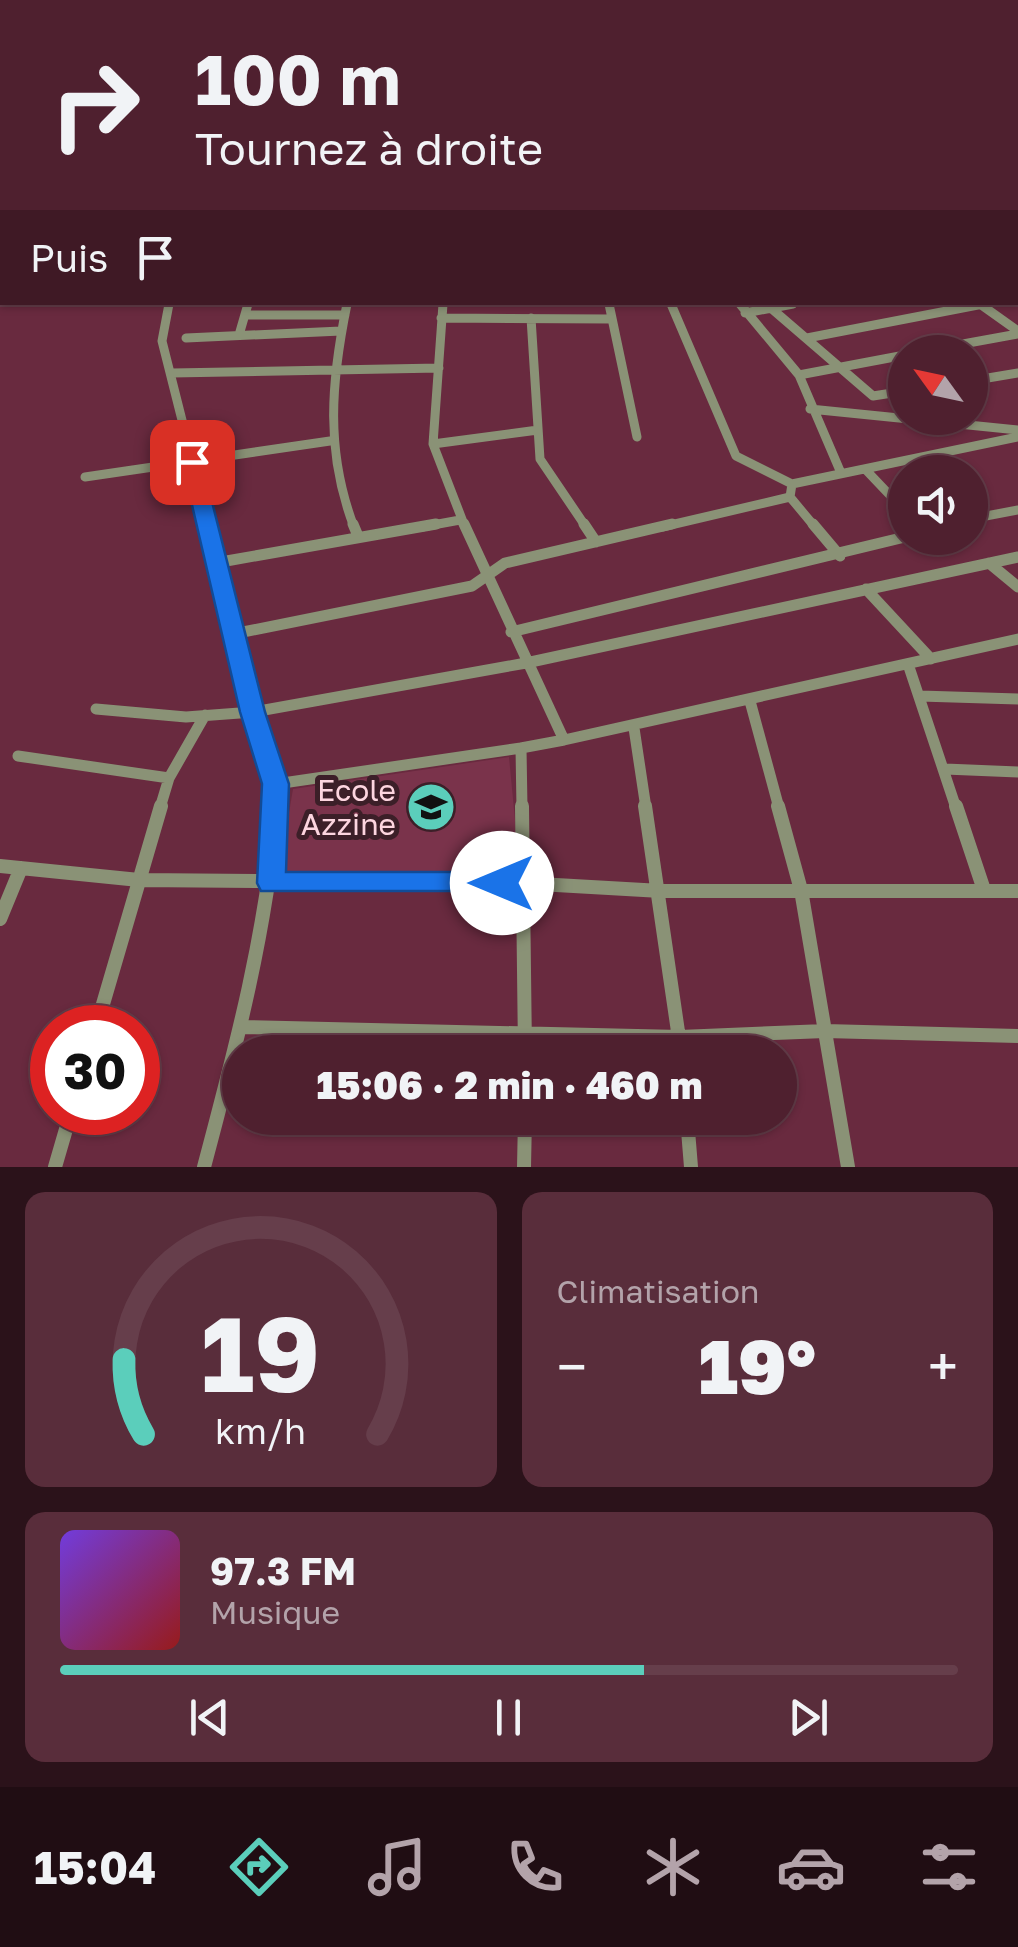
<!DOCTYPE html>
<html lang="fr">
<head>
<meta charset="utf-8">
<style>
	:root { --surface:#4f202f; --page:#592d3b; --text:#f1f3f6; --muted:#b3a3aa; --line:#663e4b; --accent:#5bcebb }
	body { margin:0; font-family:"Golos Text",sans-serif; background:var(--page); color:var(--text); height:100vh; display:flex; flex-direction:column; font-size:38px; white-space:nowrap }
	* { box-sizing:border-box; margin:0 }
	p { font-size:32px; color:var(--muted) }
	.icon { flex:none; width:55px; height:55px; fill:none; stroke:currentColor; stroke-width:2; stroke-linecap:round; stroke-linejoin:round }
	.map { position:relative; height:1167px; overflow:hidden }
	.side { display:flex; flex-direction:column; gap:25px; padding:25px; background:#2b121a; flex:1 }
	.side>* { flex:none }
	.top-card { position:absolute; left:0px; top:0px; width:1020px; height:305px; box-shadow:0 2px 8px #0004,0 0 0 2px var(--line); background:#4f202f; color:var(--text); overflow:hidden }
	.needle { width:65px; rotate:303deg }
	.fabs { position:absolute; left:888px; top:335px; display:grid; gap:20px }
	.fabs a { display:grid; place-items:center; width:100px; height:100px; border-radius:50%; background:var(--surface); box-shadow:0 2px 8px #0004,0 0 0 2px var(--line); font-size:50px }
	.speed { position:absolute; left:30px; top:1005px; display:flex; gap:20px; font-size:50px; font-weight:700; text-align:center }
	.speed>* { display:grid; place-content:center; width:130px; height:130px; border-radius:50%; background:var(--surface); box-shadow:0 2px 8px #0004,0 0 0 2px var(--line); line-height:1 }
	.speed .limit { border:15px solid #d22; background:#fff; color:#111 }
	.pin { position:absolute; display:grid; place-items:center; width:85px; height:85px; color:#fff; margin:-42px; border-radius:20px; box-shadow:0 5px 15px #0006 }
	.me { position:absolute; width:110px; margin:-55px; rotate:270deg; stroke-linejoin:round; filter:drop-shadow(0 0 8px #0008) }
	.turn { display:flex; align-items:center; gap:35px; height:210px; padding:0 30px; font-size:45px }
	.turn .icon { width:130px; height:130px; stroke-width:2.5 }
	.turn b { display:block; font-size:70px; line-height:85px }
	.then { display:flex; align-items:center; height:95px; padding:0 30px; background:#0003; gap:20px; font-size:38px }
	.big { font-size:75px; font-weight:800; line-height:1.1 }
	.side .card { flex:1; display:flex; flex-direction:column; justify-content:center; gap:15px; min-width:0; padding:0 35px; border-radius:20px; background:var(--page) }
	.side .dial { align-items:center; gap:0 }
	.dial svg { height:260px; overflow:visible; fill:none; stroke:var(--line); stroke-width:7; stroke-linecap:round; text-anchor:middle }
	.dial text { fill:var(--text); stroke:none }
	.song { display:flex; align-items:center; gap:30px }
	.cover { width:120px; height:120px; border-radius:15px; background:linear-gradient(135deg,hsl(260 70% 55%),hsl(0 70% 35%)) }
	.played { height:10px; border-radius:5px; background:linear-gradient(90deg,var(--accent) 65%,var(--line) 65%) }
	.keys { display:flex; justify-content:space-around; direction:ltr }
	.heat { display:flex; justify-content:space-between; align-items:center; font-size:55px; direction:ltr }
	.side .tiles { flex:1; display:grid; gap:25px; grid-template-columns:1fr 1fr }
	.card:last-child { grid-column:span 2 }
	.trip { position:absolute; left:222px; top:1035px; width:575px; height:100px; border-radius:50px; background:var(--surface); box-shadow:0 2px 8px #0004,0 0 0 2px var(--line); font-weight:800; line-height:100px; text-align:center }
	.menu { display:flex; height:160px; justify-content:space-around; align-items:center; background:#200d13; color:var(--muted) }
	.menu .icon { width:70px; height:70px }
	.menu .current { color:var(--accent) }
	.menu b { font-size:45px; color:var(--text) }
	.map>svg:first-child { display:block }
	.built { fill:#7a334b }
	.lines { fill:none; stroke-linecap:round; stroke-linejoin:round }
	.street-far4 { stroke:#8a9276; stroke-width:5 }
	.street-far3 { stroke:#8a9276; stroke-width:6 }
	.street-far2 { stroke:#8a9276; stroke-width:9 }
	.street-far1 { stroke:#8a9276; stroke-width:11 }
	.street { stroke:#8a9276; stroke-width:14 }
	.route { fill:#1a73e8; stroke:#114b97; stroke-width:2.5 }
	.labels { text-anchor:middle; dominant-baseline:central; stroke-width:10; stroke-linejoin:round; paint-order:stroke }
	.near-poi-label { font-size:30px; fill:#fdd5df; stroke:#3c1f28; text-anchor:end }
</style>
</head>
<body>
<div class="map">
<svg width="1018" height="1167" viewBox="0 0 1018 1167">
	<rect width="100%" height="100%" fill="#692a3f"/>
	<path class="built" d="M509,757L520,872L279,871L293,789Z"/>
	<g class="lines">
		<path class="street-far4" d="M1,0L38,2
			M195,0L221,2
			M903,0L949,2
			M49,2L70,0
			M98,2L102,0"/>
		<path class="street-far3" d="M608,302L609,307
			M670,302L672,307
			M738,302L742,307
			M978,303L984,307
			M169,307L170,302
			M247,307L249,302
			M346,307L347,302
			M443,307V302
			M779,307L807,302
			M970,307L996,302"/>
		<path class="street-far2" d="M169,304L162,341L209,527
			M347,304C331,382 325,451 354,527
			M443,304L433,444L465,527
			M609,304L637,437
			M671,304L736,456L792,484
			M740,304L799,375L841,473
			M980,304L1018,331
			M772,309L873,396L905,391
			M745,313L793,304
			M245,315H345
			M441,318L612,319
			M531,318L540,459L586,527
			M239,335L248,304
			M186,338L341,331
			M807,338L983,304
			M919,352L1018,334
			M172,373L439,368
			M799,375L905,355
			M970,381L1018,373
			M810,409L1018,430
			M433,444L538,430
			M865,469L905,511
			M85,477L330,441
			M790,497L815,527
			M970,519L1018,510
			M422,527L460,520
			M662,527L790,497L792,484L1018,437"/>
		<path class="street-far1" d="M208,524L277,808
			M353,524L358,536
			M464,524L564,740L1018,639
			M584,524L596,542
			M813,524L840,556
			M215,563L436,524
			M989,563L1018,587
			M866,589L931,659
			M511,632L905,537
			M233,634L472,586L505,563L672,524
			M908,664L956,808
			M920,696L1018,699
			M750,701L779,808
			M96,709L186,717L253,712L526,663L1018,557
			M634,728L646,808
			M18,756L169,778
			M945,769L1018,772
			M276,784L521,748
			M160,808L169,778L205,715
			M522,808L521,748L564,740"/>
		<path class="street" d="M522,806L525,1052
			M645,806L681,1052
			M778,806L801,890L848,1167
			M956,806L984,890
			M0,866L139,880L521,883L661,891H1018
			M0,919L21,868
			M241,1027L680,1037L825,1031L1018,1036
			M96,1028L161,806
			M687,1118L691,1167
			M55,1167L71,1112
			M204,1167C236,1047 267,929 277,806
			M524,1167L525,1118"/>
	</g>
	<path class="route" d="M192,456L202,462L265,712L289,784L286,872H502L513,875L517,883L513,891H261L257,883L262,784L240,712L182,462Z"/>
	<defs>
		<g id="school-disc" transform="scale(2.5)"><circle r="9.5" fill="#5bcebb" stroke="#3c1f28"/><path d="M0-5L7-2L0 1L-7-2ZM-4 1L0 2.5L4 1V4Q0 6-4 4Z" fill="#111"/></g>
	</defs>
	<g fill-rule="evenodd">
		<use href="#school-disc" x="431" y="807"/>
	</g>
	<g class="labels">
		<g class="near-poi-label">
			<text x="396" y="790">Ecole<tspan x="396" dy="34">Azzine</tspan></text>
		</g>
	</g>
</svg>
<div class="fabs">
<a><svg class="needle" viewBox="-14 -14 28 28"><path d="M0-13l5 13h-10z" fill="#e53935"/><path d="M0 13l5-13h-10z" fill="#b3a3aa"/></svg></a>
<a><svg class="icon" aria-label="sound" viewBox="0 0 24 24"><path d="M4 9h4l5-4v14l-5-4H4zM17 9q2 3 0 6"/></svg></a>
</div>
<div class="speed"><div class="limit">30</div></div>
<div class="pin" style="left:192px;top:462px;background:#d93025"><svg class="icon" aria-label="arrive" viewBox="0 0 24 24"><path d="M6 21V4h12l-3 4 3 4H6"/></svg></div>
<svg class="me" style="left:502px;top:883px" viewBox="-20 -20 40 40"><circle r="19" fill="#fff"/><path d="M0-13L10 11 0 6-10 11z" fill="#1a73e8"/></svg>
<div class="trip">15:06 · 2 min · 460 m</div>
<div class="top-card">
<div class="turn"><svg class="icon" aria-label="right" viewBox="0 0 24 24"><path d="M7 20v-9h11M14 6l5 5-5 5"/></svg><div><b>100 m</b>Tournez à droite</div></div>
<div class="then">Puis<svg class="icon" aria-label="arrive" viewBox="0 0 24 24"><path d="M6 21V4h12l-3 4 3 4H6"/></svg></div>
</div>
</div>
<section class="side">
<div class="tiles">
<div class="card dial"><svg viewBox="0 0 100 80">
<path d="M14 69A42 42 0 1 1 86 69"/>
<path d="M14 69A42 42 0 0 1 8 46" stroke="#5bcebb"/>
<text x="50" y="56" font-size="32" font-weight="700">19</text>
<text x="50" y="72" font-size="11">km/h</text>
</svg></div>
<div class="card"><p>Climatisation</p>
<div class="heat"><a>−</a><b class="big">19°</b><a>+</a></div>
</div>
<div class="card">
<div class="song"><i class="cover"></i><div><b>97.3 FM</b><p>Musique</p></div></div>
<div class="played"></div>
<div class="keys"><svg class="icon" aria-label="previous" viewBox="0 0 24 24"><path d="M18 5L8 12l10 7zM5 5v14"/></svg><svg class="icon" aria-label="pause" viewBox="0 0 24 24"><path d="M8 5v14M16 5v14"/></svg><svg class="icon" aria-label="next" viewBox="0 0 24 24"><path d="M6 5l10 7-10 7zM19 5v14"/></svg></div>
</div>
</div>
</section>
<nav class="menu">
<b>15:04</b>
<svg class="icon current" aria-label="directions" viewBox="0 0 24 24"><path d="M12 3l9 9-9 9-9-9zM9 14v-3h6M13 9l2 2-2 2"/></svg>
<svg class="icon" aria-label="music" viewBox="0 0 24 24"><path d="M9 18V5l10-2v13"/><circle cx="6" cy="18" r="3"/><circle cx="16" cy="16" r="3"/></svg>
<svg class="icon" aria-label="phone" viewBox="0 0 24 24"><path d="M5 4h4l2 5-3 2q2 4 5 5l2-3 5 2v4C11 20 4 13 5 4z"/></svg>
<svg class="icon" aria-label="climate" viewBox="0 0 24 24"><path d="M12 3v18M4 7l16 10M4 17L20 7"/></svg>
<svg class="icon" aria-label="car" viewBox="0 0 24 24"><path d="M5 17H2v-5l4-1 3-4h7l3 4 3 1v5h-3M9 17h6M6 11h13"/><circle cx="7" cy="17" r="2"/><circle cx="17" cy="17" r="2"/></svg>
<svg class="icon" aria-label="filters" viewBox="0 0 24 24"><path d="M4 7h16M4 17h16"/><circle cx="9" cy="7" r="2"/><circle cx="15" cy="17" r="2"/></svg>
</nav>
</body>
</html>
